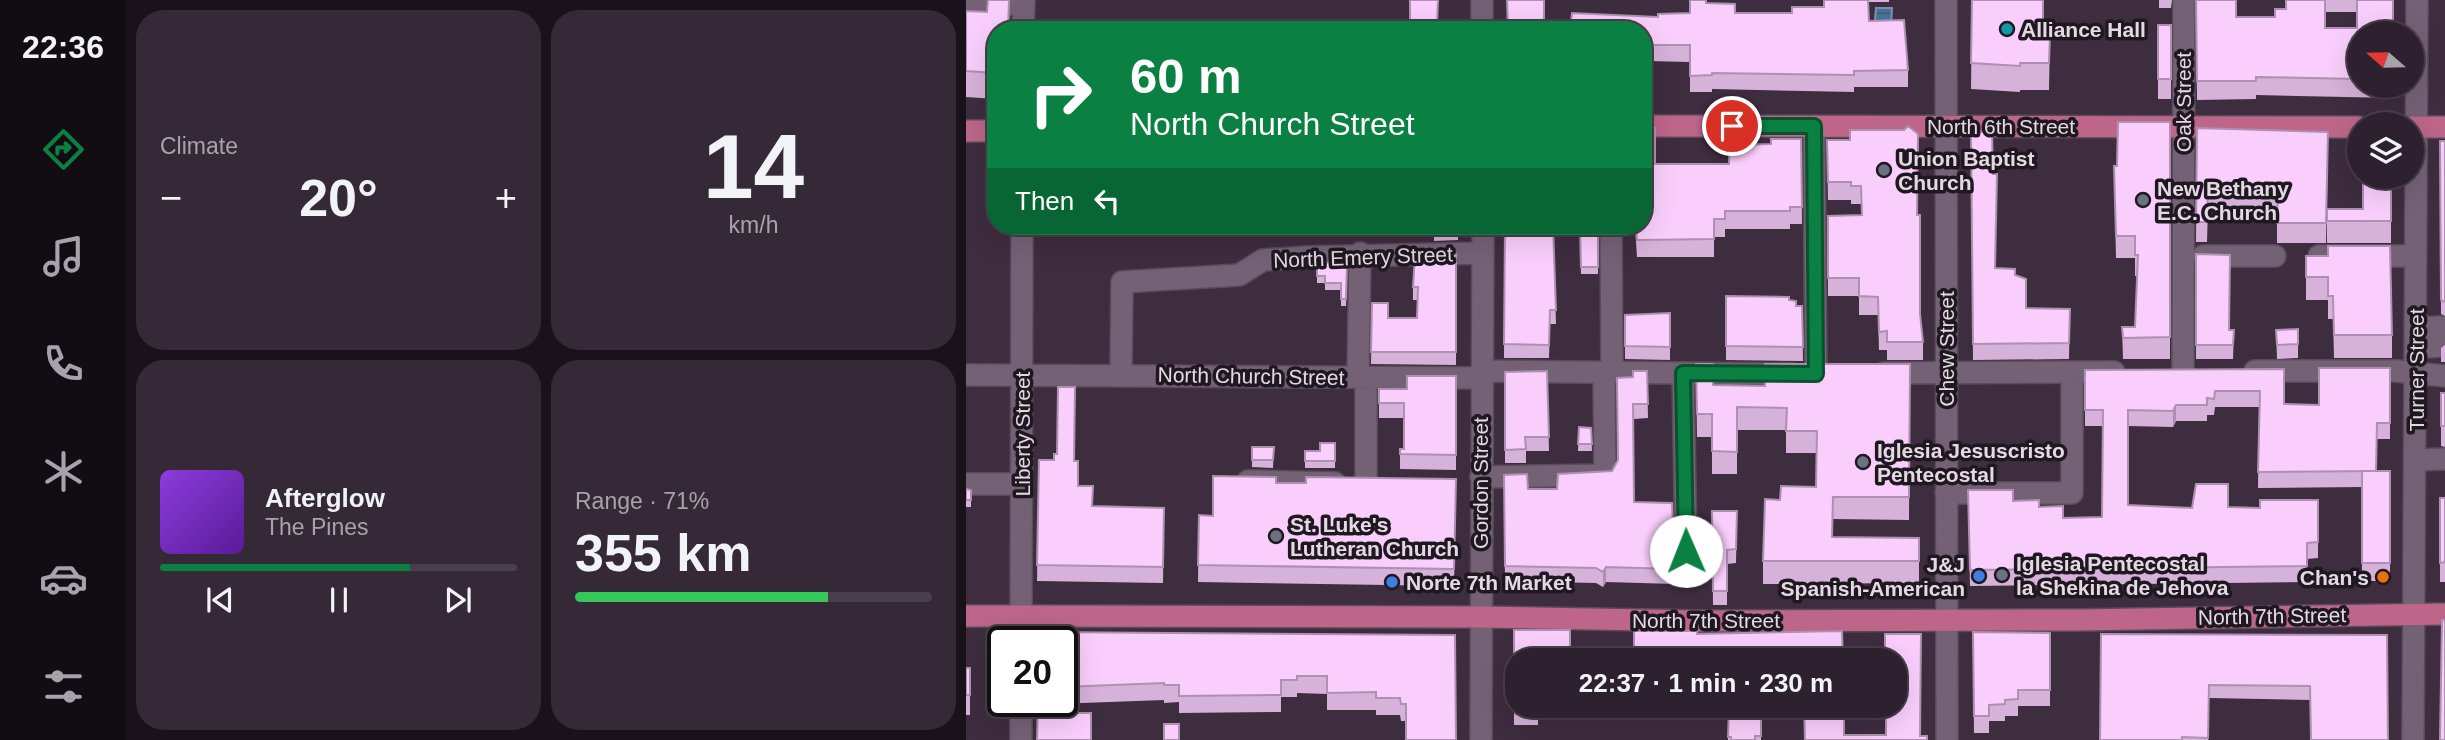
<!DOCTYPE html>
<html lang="en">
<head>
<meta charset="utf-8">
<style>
	:root { --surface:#2e212f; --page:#362937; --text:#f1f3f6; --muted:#a7a3aa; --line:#493e4b; --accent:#0b8043 }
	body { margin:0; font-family:Helvetica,sans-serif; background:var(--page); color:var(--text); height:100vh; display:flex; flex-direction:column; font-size:26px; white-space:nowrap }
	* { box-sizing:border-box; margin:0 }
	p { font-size:23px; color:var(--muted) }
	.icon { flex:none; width:38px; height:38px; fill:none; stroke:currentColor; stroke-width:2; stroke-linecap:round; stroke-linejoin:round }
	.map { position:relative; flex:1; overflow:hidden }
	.panel { display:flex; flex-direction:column; gap:10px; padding:10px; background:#19121a; width:840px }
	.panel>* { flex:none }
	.hud { position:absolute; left:21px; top:21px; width:665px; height:214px; border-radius:28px; box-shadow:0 7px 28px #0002,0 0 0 2px var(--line); background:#0b8043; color:#fff; overflow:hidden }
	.needle { width:46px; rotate:290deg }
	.controls { position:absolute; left:1381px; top:21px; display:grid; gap:14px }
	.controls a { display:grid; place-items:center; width:77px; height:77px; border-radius:50%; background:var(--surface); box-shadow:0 7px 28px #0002,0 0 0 2px var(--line); font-size:35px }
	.speed { position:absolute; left:21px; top:626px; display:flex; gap:14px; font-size:35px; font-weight:700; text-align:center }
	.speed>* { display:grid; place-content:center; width:91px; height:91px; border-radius:50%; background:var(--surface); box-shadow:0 7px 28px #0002,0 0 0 2px var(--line); line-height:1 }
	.speed .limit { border:4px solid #111; border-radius:10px; background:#fff; color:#111 }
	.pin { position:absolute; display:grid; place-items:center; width:60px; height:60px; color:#fff; margin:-30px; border:4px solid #fff; border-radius:50%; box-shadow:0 2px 7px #0007 }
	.me { position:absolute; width:77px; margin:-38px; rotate:359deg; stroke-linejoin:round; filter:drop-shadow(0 0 5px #0008) }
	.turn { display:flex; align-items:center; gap:24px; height:147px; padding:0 28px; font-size:32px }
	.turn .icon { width:91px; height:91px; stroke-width:2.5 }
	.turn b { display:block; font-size:49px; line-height:60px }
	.then { display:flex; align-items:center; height:66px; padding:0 28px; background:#0003; gap:14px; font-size:26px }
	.big { font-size:52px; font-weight:700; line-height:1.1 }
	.panel .widget { flex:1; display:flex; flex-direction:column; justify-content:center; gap:10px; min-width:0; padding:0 24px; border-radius:28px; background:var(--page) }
	.panel .dial { align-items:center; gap:0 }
	.dial b { font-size:91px; line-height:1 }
	.song { display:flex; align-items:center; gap:21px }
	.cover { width:84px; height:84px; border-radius:10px; background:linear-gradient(135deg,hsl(270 70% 55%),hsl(270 70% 35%)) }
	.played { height:7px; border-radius:4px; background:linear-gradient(90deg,var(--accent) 70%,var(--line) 70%) }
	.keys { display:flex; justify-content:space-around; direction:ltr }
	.heat { display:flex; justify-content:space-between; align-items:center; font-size:38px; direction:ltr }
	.charge { height:10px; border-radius:5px; background:linear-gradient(90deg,#34c759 71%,var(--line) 0) }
	.panel .tiles { flex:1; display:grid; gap:10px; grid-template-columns:repeat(2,1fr) }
	.trip { position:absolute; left:539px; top:648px; width:402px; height:70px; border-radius:28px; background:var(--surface); box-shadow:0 7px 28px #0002,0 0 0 2px var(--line); font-weight:700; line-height:70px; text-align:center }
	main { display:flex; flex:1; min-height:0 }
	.tab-bar { display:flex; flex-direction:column; width:126px; justify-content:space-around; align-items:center; background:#120d13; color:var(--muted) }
	.tab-bar .icon { width:49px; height:49px }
	.tab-bar .current { color:var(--accent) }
	.tab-bar b { font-size:32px; color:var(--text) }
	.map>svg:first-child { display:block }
	.water { fill:url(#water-rules); stroke:#7890af; stroke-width:2 }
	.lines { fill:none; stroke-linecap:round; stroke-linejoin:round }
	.minor-casing { stroke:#5a4b5b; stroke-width:24 }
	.major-casing { stroke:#5a4b5b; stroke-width:24 }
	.minor { stroke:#756176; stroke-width:21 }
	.major { stroke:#bd6689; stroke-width:21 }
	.wall { fill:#d6b1d9; fill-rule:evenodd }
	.shaded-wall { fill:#ae90b0 }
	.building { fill:#f9cefc; stroke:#ae90b0; stroke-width:2 }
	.route-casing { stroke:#07532c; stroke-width:18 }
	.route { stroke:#0b8043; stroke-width:12 }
	.culture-dot { fill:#0f9aa8; stroke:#201821; stroke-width:2.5 }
	.worship-dot { fill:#6b7280; stroke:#201821; stroke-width:2.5 }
	.shop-dot { fill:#3f7fe0; stroke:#201821; stroke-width:2.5 }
	.food-dot { fill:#e8710a; stroke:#201821; stroke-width:2.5 }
	.labels { text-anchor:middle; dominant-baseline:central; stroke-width:7; stroke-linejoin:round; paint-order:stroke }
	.poi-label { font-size:21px; font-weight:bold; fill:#e4d8e4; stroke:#201821; text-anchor:start }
	.street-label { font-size:21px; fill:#e4d8e4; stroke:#201821 }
</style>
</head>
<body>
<main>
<nav class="tab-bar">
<b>22:36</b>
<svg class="icon current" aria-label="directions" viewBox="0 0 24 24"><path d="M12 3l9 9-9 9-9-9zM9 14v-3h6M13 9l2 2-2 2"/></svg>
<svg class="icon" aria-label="music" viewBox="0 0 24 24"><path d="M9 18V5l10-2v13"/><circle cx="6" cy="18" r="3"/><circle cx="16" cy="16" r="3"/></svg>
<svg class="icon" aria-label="phone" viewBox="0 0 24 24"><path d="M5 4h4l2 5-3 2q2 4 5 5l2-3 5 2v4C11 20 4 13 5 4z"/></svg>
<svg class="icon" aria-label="climate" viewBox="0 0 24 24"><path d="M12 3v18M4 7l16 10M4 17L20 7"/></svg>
<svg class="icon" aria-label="car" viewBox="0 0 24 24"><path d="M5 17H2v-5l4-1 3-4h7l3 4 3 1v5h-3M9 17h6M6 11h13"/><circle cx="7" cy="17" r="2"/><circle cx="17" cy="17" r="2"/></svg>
<svg class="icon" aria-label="filters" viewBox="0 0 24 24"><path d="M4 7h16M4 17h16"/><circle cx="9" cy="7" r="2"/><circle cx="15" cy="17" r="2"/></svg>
</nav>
<section class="panel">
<div class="tiles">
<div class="widget"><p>Climate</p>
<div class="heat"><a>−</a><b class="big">20°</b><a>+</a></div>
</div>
<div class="widget dial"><b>14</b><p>km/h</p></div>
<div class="widget">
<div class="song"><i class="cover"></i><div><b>Afterglow</b><p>The Pines</p></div></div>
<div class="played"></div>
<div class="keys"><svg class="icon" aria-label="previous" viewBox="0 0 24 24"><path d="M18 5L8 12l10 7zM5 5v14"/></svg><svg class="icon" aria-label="pause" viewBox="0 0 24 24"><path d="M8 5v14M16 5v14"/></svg><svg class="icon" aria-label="next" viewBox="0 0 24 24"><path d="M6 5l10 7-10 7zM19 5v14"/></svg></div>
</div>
<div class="widget"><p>Range · 71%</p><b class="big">355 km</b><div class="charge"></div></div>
</div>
</section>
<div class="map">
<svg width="1479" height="740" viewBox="0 0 1479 740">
	<defs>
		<pattern id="water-rules" width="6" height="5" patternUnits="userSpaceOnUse" patternTransform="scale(1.75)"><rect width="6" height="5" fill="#497198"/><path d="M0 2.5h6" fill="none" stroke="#475b72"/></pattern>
	</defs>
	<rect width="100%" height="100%" fill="#3e2c3f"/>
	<path class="water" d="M910,8H926L925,30L918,29L909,20Z"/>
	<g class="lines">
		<g class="minor-casing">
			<path id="minor" d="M516,0V30
				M980,0L981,740
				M0,4H58
				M57,30L58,0
				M848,126L850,374
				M645,226L646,373
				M1237,256H1309
				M1353,256H1449
				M1449,328L1475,327
				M1450,348L1475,346
				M515,371L826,374
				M1289,371H1431L1479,376
				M1217,372L1218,0
				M717,373L720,551
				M918,373L1148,372
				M0,375L515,378
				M155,375L156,282L273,275L297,260L340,257L517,253
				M392,377L394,253
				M1450,460L1479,459
				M515,477L639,475L638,374
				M282,481L369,483
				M400,483V377
				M0,484H56
				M980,493H1106V372
				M55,642L56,226
				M55,702V740
				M515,740L517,226
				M1447,740L1451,0"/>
		</g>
		<g class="major-casing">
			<path id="major" d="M677,126L1393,127
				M1446,127H1479
				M0,131H30
				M0,616L514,617L733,621L1113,620L1479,614"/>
		</g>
		<use href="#minor" class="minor"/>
		<use href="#major" class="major"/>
	</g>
	<path class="wall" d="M444,0H472L471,30H444Z
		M858,0H923V2H902L903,21L942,70V87H888V92L746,89V92H724V62L681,61V102H677V30L692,17L724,13L740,3L769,13H826L858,7Z
		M1006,0L1077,34H1084L1083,90H1054V92L1005,89Z
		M1193,0H1206L1205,8H1193Z
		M1230,0L1270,17H1309L1320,9L1340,0H1427L1393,33V86H1427V98L1290,95V99L1231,100ZM1359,12H1391V28H1359Z
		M0,11L44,17L30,30V99L0,97Z
		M1192,25H1205V99H1192Z
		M1204,122V359H1157L1156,327H1169L1171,276H1169V258H1150L1148,166H1151Z
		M1231,128L1362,152L1360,243H1311V207L1242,208L1241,242H1230Z
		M1005,132L1029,268L1049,275L1060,308L1104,309L1103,359L1007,360Z
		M835,139L836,224H824V229H759V237H748V257H671L669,226H677L689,164H763L805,144Z
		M861,140L952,215L954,315L957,342V360H921V350H913L912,315H893V296H862V216L895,215V204H885V200H862Z
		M1474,141H1479V316L1475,314Z
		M1425,177V243H1361V209H1397Z
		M468,226H492V240L468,241Z
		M539,226H587L590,324H584L583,358H538Z
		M614,229L632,230V274H615Z
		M490,254V365L405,364L406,303L422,318H451L452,300H447V287Z
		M1230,254L1263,330H1268L1267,359H1230Z
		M1340,256L1426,335V358H1368L1367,319H1362V300H1340Z
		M381,262L380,306H375V290H359V283H351V263Z
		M760,296L823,300L830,306H836L837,361L760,360Z
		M704,313V360L659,359V315Z
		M1332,329V358L1311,359L1310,330Z
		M1479,345V362H1475V348Z
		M730,364L747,385L799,386L944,364L943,520L867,519V537L953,538V583L797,584V561L814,500L850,487L851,453H820V430H771V474H746V437H731Z
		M1424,368V439H1411L1410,471H1424V581H1396V487L1292,488L1293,407H1249L1248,415H1241V421H1210L1207,427L1162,426V505L1226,508H1294L1352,500V558L1341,559V582L1004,586L1002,490L1073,507L1097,518L1136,517V426H1119V370L1318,369V404L1353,405Z
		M581,371L583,451H560V463H539V372Z
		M681,371L682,418L668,419V502L709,569V584L640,582L637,587L630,583L539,581L538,475L562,489H591L646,471L652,460L667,377Z
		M490,376V470L434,469V449H438V418H413V389H441Z
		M1475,393H1479V447L1475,446Z
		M613,427L625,428L626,451H612Z
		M369,443V468H339V451H354Z
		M286,447H308L307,468L286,467Z
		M73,460L108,461L112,486L126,506L198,508L197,583L71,581Z
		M490,479L488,586L232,582L233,515L247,516L310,483H340Z
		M0,489L5,490V507H0Z
		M1474,498H1479V582H1474Z
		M746,511H771L770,563L761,564V605H747Z
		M548,630L551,705H604V715H572V725H548Z
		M1007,632L1084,633V706H1052V716H1039V721H1023V733H1008Z
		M1135,634L1421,635L1344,700L1243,698L1242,740H1134Z
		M489,635L440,721H435L434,715H410V710H361V694L331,693V697H315V712L213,713V702L198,703V700L89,704V713L125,740L72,702H96V642Z
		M0,668H4V715H0Z
		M747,705H795V740H762L763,717L755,718V706L747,707Z"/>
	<path class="shaded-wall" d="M44,0L43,30H42Z
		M1210,405V421L1207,427V411Z
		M640,567V582L637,587V572Z"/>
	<path class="building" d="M22,0H43L42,30H30V73L0,71V11L21,12Z
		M444,0H472L471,24H444Z
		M541,0H578V30H542Z
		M724,0H740V3L769,4V13H826V7H858V0H902L903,21L938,20L942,70L888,71V75L746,73V75L724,76V45H681V86H677V30H604L606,13L692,17V14L724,13Z
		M1006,0H1077V34H1084L1083,63H1054V66L1005,63Z
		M1230,0H1270V17H1309V9H1320V0H1359V28H1391V0H1427V33H1393V79L1290,77V81H1231Z
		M1192,25H1205V79H1192Z
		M1152,122H1204V337L1157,338L1156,327H1169L1172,255H1169V236H1150L1148,166H1151Z
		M942,126L952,134L951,215H954V314L957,342H921V331L913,332L912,297L893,296V278H862V216L896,215L895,186H885V182H862L861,140H884V130H938Z
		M689,128V164H763V145L805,144V139H835L836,207H824V211H759V219H748V239L671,240L670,226H677V129Z
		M1231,128L1362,132L1360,223H1311L1312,188H1242L1241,222H1230Z
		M1005,132H1026L1027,174H1031L1029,268L1049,269V275L1060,279V308L1104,309L1103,343L1007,344Z
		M1474,141H1479V302L1475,300Z
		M1397,177H1425V221H1361V209H1397Z
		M539,226H587L590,310H584L583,345L538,344Z
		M614,229L632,230V267H615Z
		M1362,246H1424L1426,335H1368L1367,296H1362V277H1340V256H1362Z
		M490,254V352H405L406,303H422V318H451L452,287H447L449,255Z
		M1230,254L1264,255L1263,330H1268L1267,345H1230Z
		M381,262L380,299H375V283H359V276H351V263Z
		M760,296L823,297V300L830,301V306H836L837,347L760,346Z
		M704,313V347L659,346V315Z
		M1332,329V344L1311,345L1310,330Z
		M730,364H747V385L799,386V364H944L943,497H867L866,537L953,538V561H797L799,499L814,500L815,486L850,487L851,431H820L821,408L771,407V452L746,451V414H731Z
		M1353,368H1424V423H1411L1410,471L1292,472L1294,391H1249L1248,399L1241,398V405H1210L1207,411L1162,410V505L1226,508L1230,484H1262V507L1294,508V500H1352V542L1341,543V566L1004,570L1002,490H1047V501L1073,500V507L1097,506V518L1136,517L1137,410H1119V370L1318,369V404L1353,405Z
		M581,371L583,437H559L560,449L539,450V372Z
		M667,371H681L682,404H667L668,502L706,503L709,569L640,567L637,572L630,568L539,566L538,475L561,474L562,489H591L592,474L646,471L652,460L651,378L667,377Z
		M441,376H490V455L434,454V449H438V403H413V389H441Z
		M92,387H109L108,461H112V486H127L126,506L198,508L197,567L71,565L73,460H88V454H91Z
		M1475,393H1479V426H1475Z
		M613,427L625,428L626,444H612Z
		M354,443H369V461H339V451H354Z
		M286,447H308L307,460H286Z
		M1396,471H1424V563H1396Z
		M247,476L310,477V483H340V477L490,479L488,569L232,565L233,515L247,516Z
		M0,489L5,490V500H0Z
		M1474,498H1479V562L1474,563Z
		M746,511H771L770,549L761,550V591H747Z
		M1476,620H1479V740H1474Z
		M548,630H604V660H551V705H548Z
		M668,631H731V634L876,631L877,660H668Z
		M73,632L489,635L490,740H440V704H435L434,698H410V692L361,693V676H331V680H315V695L213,696V685H198V683L96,687V642H73Z
		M1007,632L1084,633V690H1052V699L1039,700V704L1023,705V716H1008Z
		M919,634H955L954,736H961V740H839L838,705H878V735H920V705H929V660H919Z
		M1135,634L1421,635L1422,740H1345L1344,686L1243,685L1242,738L1216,737V740H1134Z
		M0,668H4V695H0Z
		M72,702H89V713H125V740H71Z
		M763,705H795V736H789V740H765V737H762Z
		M198,724H213V740H198Z"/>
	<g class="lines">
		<g class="route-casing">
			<path id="route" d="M720,551L717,373L850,374L848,126H766"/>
		</g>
		<use href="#route" class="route"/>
	</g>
	<circle class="culture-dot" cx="1041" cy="29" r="7"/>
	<g class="worship-dot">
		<circle cx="918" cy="170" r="7"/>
		<circle cx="1177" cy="200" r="7"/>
		<circle cx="897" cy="462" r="7"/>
		<circle cx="310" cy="536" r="7"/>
		<circle cx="1036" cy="575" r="7"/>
	</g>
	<g class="shop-dot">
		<circle cx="1013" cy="576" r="7"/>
		<circle cx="426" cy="582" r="7"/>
	</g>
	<circle class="food-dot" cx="1417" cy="577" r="7"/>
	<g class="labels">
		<g class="poi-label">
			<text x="1055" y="29">Alliance Hall</text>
			<text x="932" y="158">Union Baptist<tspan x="932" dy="24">Church</tspan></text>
			<text x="1191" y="188">New Bethany<tspan x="1191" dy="24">E.C. Church</tspan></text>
			<text x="911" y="450">Iglesia Jesuscristo<tspan x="911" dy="24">Pentecostal</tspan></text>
			<text x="324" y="524">St. Luke's<tspan x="324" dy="24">Lutheran Church</tspan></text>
			<text x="1050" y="563">Iglesia Pentecostal<tspan x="1050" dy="24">la Shekina de Jehova</tspan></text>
			<text x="999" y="564" text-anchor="end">J&amp;J<tspan x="999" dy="24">Spanish-American</tspan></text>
			<text x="1403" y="577" text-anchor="end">Chan's</text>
			<text x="440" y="582">Norte 7th Market</text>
		</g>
		<g class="street-label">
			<text transform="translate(1217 102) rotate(-90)">Oak Street</text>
			<text x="1035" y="126">North 6th Street</text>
			<text transform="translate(397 257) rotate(-2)">North Emery Street</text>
			<text transform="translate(980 349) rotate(-90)">Chew Street</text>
			<text transform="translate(1450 370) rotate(-90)">Turner Street</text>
			<text transform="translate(285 376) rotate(1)">North Church Street</text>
			<text transform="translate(56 434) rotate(-90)">Liberty Street</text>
			<text transform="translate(514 483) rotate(-90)">Gordon Street</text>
			<text transform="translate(1306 616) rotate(-1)">North 7th Street</text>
			<text x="740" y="620">North 7th Street</text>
		</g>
	</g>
</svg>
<div class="controls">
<a><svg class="needle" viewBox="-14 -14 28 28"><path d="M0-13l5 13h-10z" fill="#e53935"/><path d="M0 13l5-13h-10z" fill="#a7a3aa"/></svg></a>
<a><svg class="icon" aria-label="layers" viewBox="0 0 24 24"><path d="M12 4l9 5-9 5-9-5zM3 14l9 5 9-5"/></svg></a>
</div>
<div class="speed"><div class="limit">20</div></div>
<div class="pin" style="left:766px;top:126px;background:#d93025"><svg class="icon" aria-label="arrive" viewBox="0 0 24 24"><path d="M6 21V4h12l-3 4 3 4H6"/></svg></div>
<svg class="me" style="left:720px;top:551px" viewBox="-20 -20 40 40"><circle r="19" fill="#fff"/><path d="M0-13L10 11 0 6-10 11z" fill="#0b8043"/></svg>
<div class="trip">22:37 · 1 min · 230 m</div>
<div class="hud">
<div class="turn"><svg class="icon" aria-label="right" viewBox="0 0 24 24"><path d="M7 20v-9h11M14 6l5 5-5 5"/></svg><div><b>60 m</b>North Church Street</div></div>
<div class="then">Then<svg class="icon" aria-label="left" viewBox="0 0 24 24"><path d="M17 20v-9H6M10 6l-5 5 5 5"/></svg></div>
</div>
</div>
</main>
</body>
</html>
